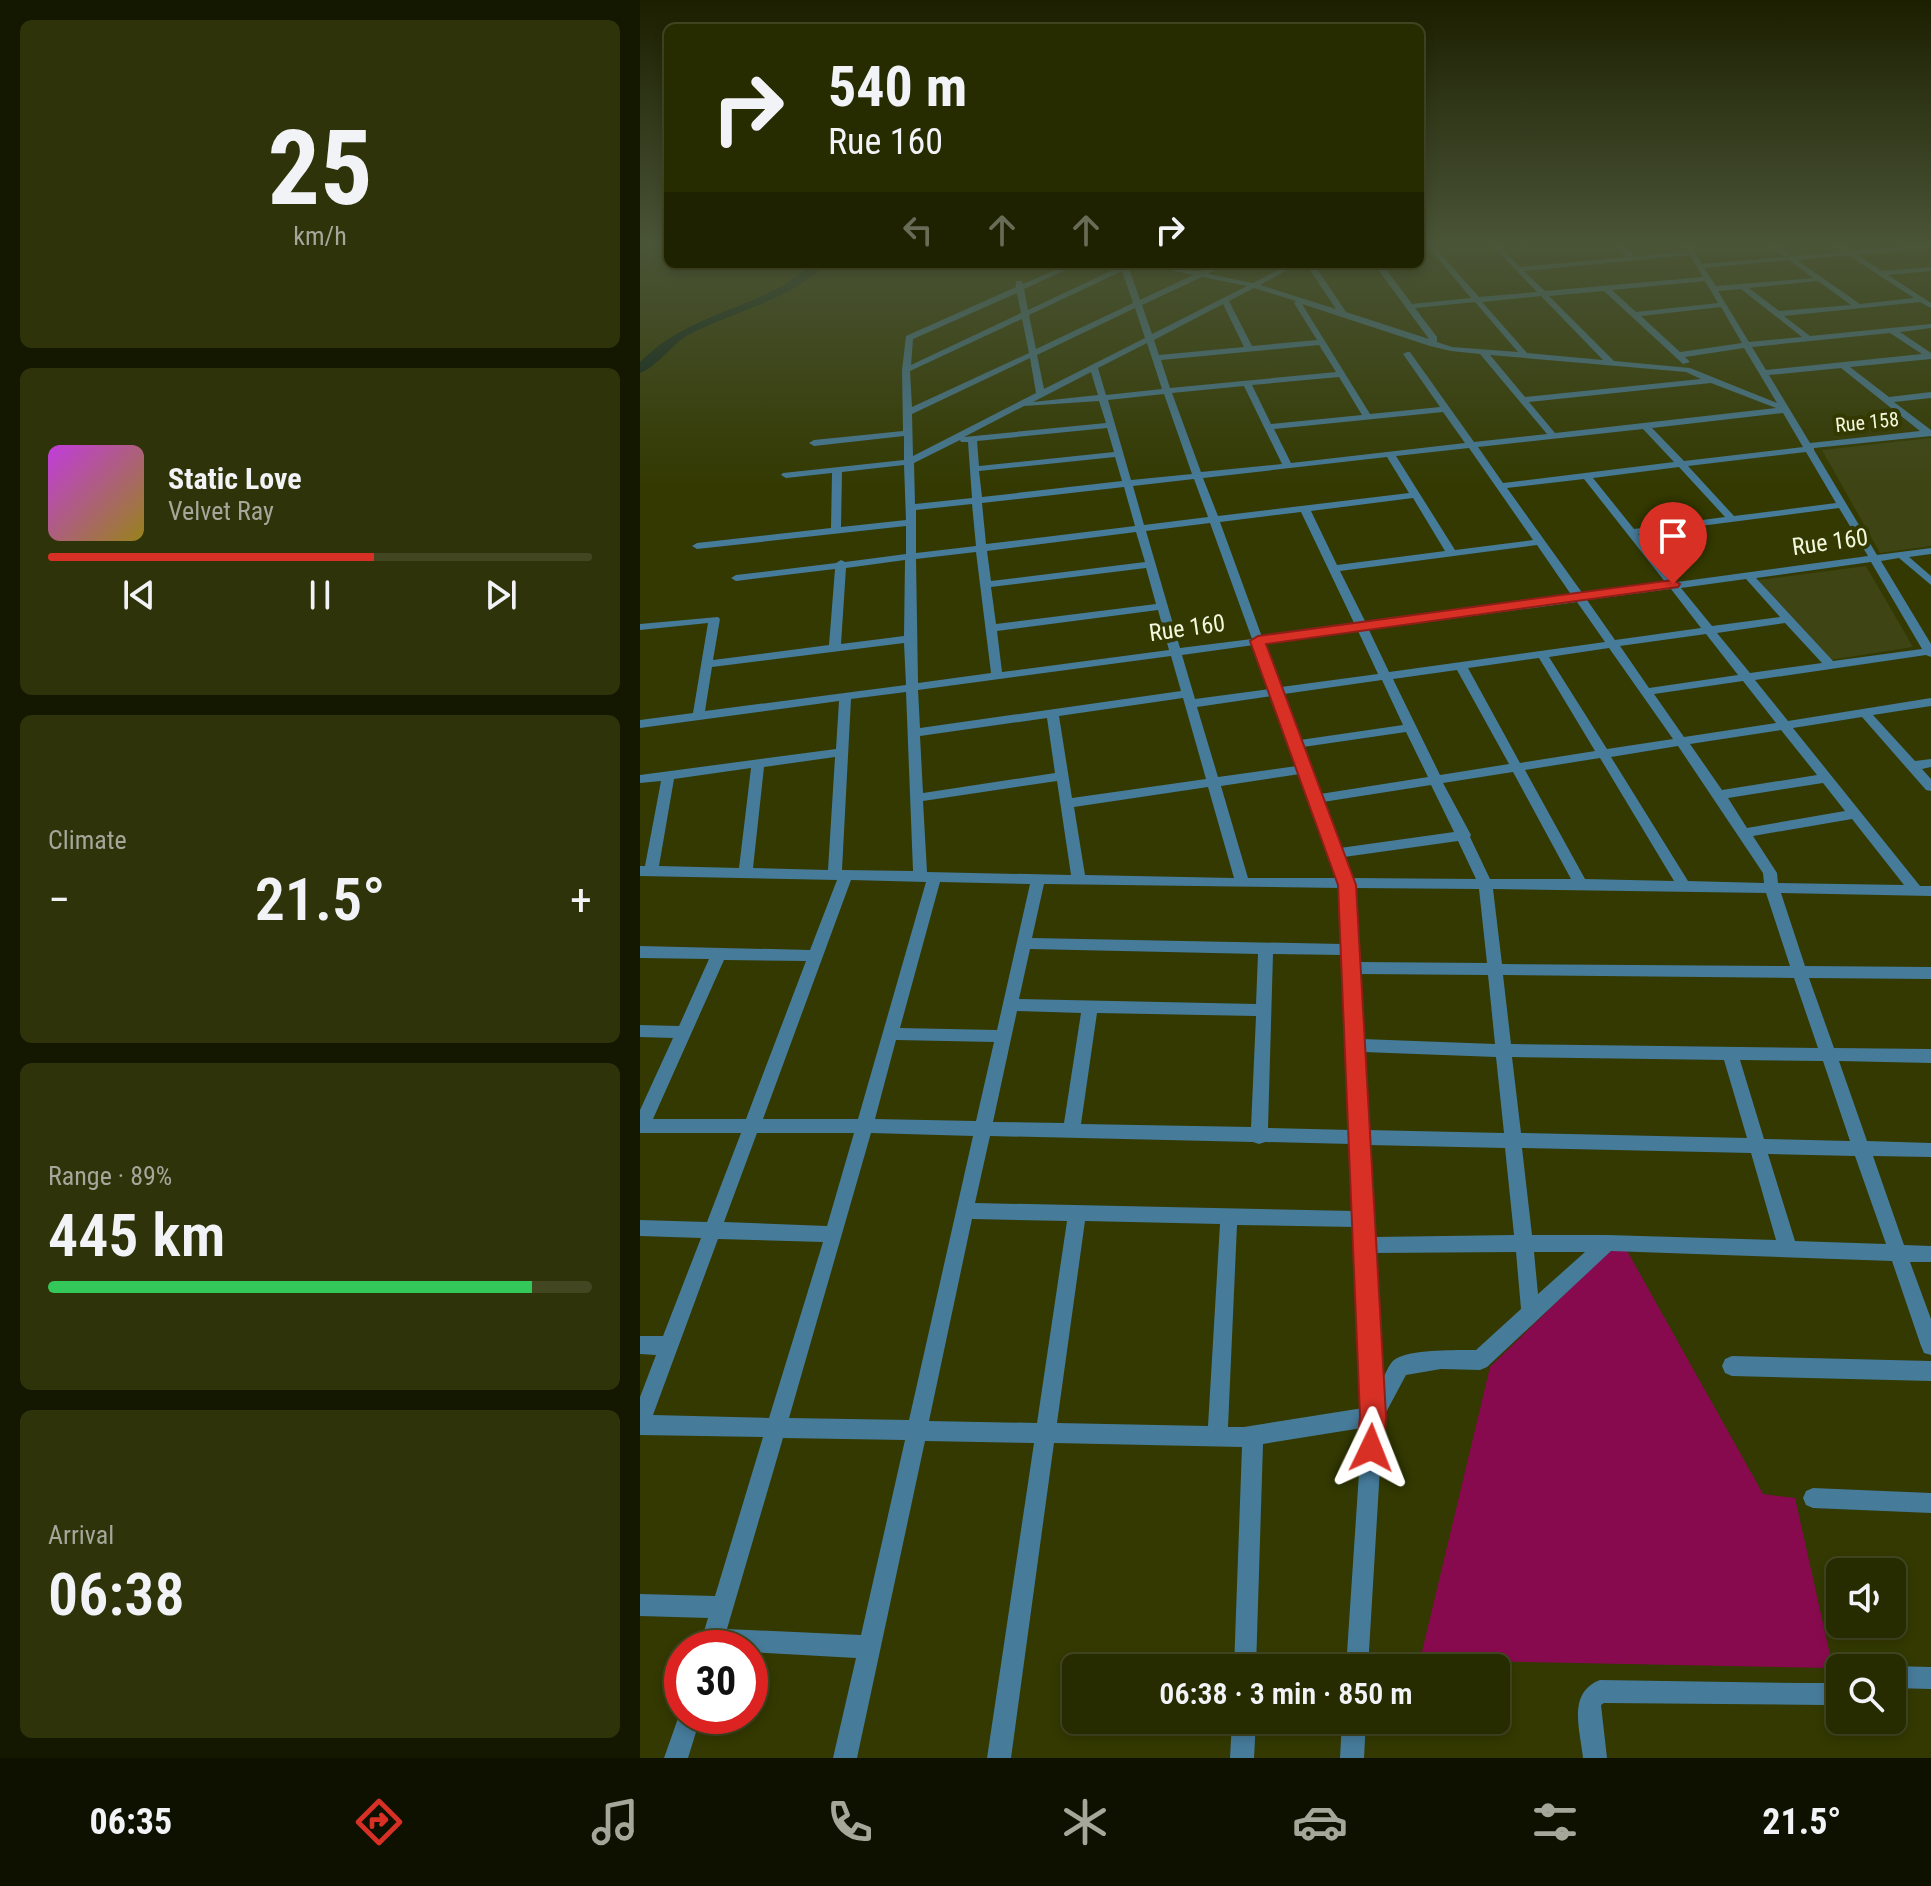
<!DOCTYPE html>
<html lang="en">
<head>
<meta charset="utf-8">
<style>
	:root { --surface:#262b00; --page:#2e330a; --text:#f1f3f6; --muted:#a4a799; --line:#424722; --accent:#d93025 }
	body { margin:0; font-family:"Roboto Condensed",sans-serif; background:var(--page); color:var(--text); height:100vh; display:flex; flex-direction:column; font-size:30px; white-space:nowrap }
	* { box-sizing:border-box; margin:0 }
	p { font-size:26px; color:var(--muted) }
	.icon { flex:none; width:44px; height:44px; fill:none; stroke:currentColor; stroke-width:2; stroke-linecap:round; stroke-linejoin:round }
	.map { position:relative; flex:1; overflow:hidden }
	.side { display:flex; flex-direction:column; gap:20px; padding:20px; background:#151800; width:640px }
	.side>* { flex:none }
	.top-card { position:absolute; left:24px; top:24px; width:760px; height:244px; border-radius:12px; box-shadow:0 4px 12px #0003,0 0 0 2px var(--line); background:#262b00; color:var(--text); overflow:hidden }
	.buttons { position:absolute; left:1186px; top:1558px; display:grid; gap:16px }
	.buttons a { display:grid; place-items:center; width:80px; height:80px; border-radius:12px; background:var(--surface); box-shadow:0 4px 12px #0003,0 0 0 2px var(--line); font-size:40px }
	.speed { position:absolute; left:24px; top:1630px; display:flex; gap:16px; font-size:40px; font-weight:700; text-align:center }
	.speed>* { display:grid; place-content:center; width:104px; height:104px; border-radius:50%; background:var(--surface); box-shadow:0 4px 12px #0003,0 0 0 2px var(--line); line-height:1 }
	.speed .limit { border:12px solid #d22; background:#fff; color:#111 }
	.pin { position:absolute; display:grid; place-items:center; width:68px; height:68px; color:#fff; margin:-82px -34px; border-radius:50% 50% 50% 0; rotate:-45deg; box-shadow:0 0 8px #0007 }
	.pin .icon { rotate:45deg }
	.me { position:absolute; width:88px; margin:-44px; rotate:2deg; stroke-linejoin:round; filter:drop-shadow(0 0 6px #0008) }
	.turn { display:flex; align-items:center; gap:28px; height:168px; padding:0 32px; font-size:36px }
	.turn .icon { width:104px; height:104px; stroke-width:2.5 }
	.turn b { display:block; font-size:56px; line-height:68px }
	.lanes { display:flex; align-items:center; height:76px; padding:0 32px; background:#0003; justify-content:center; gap:40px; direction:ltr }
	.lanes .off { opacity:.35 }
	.big { font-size:60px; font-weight:600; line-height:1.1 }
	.side .tile { flex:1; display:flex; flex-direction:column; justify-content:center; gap:12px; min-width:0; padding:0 28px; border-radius:12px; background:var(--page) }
	.side .dial { align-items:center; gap:0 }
	.dial b { font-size:104px; line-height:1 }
	.song { display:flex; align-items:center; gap:24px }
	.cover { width:96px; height:96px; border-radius:12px; background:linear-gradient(135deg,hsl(290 70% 55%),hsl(50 70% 35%)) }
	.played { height:8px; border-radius:4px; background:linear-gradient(90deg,var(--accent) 60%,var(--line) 60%) }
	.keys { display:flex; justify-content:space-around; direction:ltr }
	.heat { display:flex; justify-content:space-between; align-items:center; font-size:44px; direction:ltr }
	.charge { height:12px; border-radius:6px; background:linear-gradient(90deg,#34c759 89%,var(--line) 0) }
	.trip { position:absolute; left:422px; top:1654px; width:448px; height:80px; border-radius:12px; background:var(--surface); box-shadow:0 4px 12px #0003,0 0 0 2px var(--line); font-weight:600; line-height:80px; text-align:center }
	.tabs { display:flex; height:128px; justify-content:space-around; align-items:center; background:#0f1100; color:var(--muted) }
	.tabs .icon { width:56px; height:56px }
	.tabs .current { color:var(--accent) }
	.tabs b { font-size:36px; color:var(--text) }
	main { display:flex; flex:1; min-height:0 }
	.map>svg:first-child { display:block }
	.built { fill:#3e4413 }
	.green { fill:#880a4e }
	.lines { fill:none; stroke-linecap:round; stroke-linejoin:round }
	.stream { stroke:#08211b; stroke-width:2 }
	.river { fill:#08211b; fill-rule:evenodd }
	.minor { fill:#467b9a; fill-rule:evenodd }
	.route { fill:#d93025; stroke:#8d1f18; stroke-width:2 }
	.labels { text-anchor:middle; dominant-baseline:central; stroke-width:8; stroke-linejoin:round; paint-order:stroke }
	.far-street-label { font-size:20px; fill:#f2f8db; stroke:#333900 }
	.street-label { font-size:24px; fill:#f2f8db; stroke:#333900 }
</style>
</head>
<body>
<main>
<section class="side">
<div class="tile dial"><b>25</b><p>km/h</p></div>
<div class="tile">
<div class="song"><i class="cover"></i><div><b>Static Love</b><p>Velvet Ray</p></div></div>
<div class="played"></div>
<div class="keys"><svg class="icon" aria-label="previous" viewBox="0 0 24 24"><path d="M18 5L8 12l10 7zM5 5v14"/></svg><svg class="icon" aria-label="pause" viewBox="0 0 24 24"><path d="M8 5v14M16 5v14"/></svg><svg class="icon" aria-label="next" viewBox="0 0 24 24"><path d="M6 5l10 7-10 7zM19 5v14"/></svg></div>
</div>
<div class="tile"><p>Climate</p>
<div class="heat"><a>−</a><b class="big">21.5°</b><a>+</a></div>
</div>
<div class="tile"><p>Range · 89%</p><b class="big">445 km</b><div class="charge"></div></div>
<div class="tile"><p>Arrival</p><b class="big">06:38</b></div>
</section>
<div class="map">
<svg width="1291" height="1758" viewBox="0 0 1291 1758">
	<rect width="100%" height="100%" fill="#333900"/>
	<path class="built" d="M1291,438V546L1240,553L1182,450Z
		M1226,566L1273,647L1190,660L1118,580Z"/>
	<path class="green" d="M972,1248L986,1249L1123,1494L1155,1498L1193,1668L780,1660L850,1367Z"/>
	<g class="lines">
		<path class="stream" d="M0,255L28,244"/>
		<path class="river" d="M173,264H186C149,301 93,311 48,335C31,345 18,366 0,373V362C42,320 92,313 142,286C153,280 162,271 173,264Z"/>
		<path class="minor" d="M785,243H791L839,297L897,292L850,243H857L880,267L987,257L972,243H979L995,256L1047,251L1043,243H1049L1062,264L1144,257L1126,243H1133L1152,256L1202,252L1191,243H1198L1211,251L1291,244V248L1217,255L1242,271L1291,267V271L1248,275L1291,303V308L1280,302L1144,316L1170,336L1291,324V328L1260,332L1291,353V359L1210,367L1249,397L1291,392V398L1254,402L1291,430V436L1174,448V450L1237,555L1291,548V554L1269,557L1291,576V585L1259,558L1241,561L1291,644V657L1286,655L1115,680L1148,721L1291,698V706L1233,715L1275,761L1291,759V767L1282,769L1291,779V791L1286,790L1222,717L1153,728L1280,886H1291V896L1141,893L1165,966L1291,967V979L1169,978L1194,1048L1291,1049V1063L1199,1061L1227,1141L1291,1143V1157L1233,1156L1264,1245L1291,1246V1262H1270L1291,1319V1355L1284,1353L1281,1346L1252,1261L971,1251L847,1367L840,1370L801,1369L766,1375L743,1418L728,1668H706L722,1428L623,1444L616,1668H594L602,1447L414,1443L371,1758H347L394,1443L285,1441L217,1758H193L216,1658L110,1652V1648H59L68,1618L0,1616V1594L75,1596L123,1437L0,1435V1397L16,1355L0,1354V1336H23L61,1238L0,1236V1220L67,1222L101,1133H0V1110L33,1038L0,1037V1025L39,1026L69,959L0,958V946L170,950L197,880L0,876V866H5L21,781L0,783V775L196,749L199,701L0,728V720L53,713L68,623L0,630V624L78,617L80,619L73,660L189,645L195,569L96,581L91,578L96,575L196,563L201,560L205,562L266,554V526L57,549L52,546L57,543L191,528L192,473L146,478L141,475L143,473L264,460V436L174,446L169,443L174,440L263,431L262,370L266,336L376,287V281H382L383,284L429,264H439L384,289L388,310L486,264H496L489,268L500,300L553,275L504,264C522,264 538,270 556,271C566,272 575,264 587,264L568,274L613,283L649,264H659L620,285L696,309L666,264H674L706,312L789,339L734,264H742L772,304L831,298ZM1050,255L1063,277L905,291L884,271ZM1208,255L1274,298L1220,304L1157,260ZM1149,260L1173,278L1076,286L1064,268ZM482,271L493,303L396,349L389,315ZM562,277L607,286L512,334L502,305ZM1065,281L1078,303L996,312L972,290ZM1178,281L1211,305L1139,311L1109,288ZM614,288L656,301L654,303L677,340L612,346L589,301ZM1101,289L1162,337L1109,342L1078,291ZM964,291L1043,364L1050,362L1045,357L1104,348L1137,403L1050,368L974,361L909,296ZM377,293L381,313L271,365L273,339ZM901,296L963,360L887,353L842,302ZM835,302L878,352L812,347L797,342V337L775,308ZM583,304L604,347L519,355L514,340ZM662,304L790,346L811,351L840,354L907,434L834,442L770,352H767L763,354L800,407L730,414ZM1081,307L1102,343L1040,352L1001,316ZM495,308L505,338L404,389L397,355ZM382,319L389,353L272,407L270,371ZM1250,333L1282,354L1126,370L1112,347ZM507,343L522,389L466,395L458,368ZM679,345L696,372L530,388L521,360ZM850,355L1046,372L1061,379L885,397ZM390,358L396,393L273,456L272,414ZM1201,368L1280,431L1170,443L1129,375ZM451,372L458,395L393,402ZM699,377L722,415L631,424L612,385ZM1071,383L1136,408L915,433L889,402ZM604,386L642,464L561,472L532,393ZM524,394L552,474L491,480L468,400ZM459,401L466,423L324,437L384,406ZM803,412L825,443L651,463L634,429ZM1143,413L1163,447L1044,461L1012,428ZM467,428L474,452L339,466L337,441ZM1003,429L1034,462L863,483L838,447ZM320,440L321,442H328L332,498L275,504L274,463ZM829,448L893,540L815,550L756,456ZM1166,452L1196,503L1094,516L1048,466ZM475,457L482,481L342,497L339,471ZM747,457L769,493L578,516L563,478ZM264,465L266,520L201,527L202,472ZM1039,467L1085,517L994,529L953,478ZM554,479L568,517L504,525L493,486ZM944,479L1026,583L943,594L867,488ZM484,487L495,526L346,544L342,503ZM773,498L805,551L697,565L671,511ZM332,504L336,546L276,553V510ZM1199,508L1228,556L1037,582L998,534ZM661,512L715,625L622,637L580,522ZM570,523L612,639L540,648L506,531ZM496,532L505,562L351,581L347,551ZM897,545L932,596L726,623L700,571ZM336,552L351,673L278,683L276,559ZM265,560L264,636L201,644L206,568ZM1231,562L1282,649L1193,661L1116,578ZM506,568L516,604L356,624L351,587ZM1106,579L1140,617L1072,626L1041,588ZM1031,589L1061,628L975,640L947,600ZM937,602L965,642L749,672L729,630ZM518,610L529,650L362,672L357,631ZM1145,623L1182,663L1110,673L1077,633ZM718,631L738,674L641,687L625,644ZM1066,634L1098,675L1009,688L980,646ZM264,643L266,685L65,711L72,667ZM614,645L630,689L555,699L542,655ZM969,648L1033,739L967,749L909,657ZM531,656L541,691L280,728L278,690ZM899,658L955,751L880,763L828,668ZM817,670L869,764L800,775L753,679ZM742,680L763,725L660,740L644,694ZM1103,681L1136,723L1044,737L1014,694ZM266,692L273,871L202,870L211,699ZM632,696L657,766L578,777L557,707ZM543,698L566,779L432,798L419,716ZM407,718L415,773L283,793L280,736ZM1141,730L1177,775L1082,790L1050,744ZM766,732L788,777L680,794L663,747ZM1038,746L1123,873L1124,883L1048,881L971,757ZM195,757L188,870L113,868L124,767ZM960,758L1034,881L945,879L885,770ZM111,768L99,868L19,866L34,779ZM873,772L931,879H850L830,837L831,835L803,783ZM660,774L698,878H608L581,786ZM417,781L431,875L287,872L283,801ZM1183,783L1205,811L1107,828L1088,798ZM791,785L814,832L700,848L683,802ZM568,787L594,878L445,875L434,807ZM1212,819L1264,885L1138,883L1137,873L1113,836ZM818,841L836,879L712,878L704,857ZM211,880L286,882L218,1119H123ZM300,882L390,884L357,1030L260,1028ZM404,884L700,888L703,944L392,938ZM714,888L839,889L847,963L718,962ZM853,889L1126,893L1150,966L862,964ZM390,949L618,954L616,1004L379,999ZM633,954L703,955L711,1130L628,1128ZM84,960L166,961L106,1119H13ZM719,974L848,975L855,1044L722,1039ZM863,975L1154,978L1178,1048L871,1044ZM377,1011L441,1013L424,1123L353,1122ZM457,1013L616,1016L611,1127L441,1124ZM256,1040L354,1042L336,1121L235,1119ZM723,1052L856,1057L864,1133L727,1130ZM872,1057L1084,1060L1107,1138L881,1133ZM1100,1060L1183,1061L1210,1141L1124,1139ZM117,1133H214L187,1226L84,1222ZM231,1133L333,1136L269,1420L149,1418ZM350,1136L613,1142L619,1144L625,1142L711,1144L714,1211L335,1203ZM728,1145L865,1148L874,1235L733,1237ZM882,1148L1111,1153L1136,1240L967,1235H892ZM1128,1154L1215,1156L1246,1244L1155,1241ZM332,1219L427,1221L397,1423L289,1421ZM445,1221L580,1224L568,1426L417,1423ZM597,1225L715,1227L723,1408L604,1427H588ZM78,1239L183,1242L129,1418L13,1415ZM876,1252L881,1309L836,1350C819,1350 767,1349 754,1360C749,1364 745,1375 741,1382L734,1253ZM894,1252H945L898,1294ZM143,1438L265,1440L221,1635L87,1629Z
			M1092,1356L1291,1361V1381L1092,1376L1085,1373L1082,1366L1085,1359Z
			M1173,1488L1291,1493V1513L1173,1508L1166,1505L1163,1498L1166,1491Z
			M1252,1666L1291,1667V1689L1252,1688V1668H1246Z
			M1200,1677V1699L1185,1705L964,1703L961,1705L967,1758H943C940,1729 927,1693 960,1680L1160,1683H1185Z
			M42,1707V1716H61L48,1758H24Z
			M592,1720H616L614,1758H590Z
			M702,1720H726L724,1758H700Z"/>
	</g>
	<linearGradient id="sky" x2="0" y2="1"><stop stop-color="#1c1f00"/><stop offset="0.5" stop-color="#4a5437"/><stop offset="1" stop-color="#4a5437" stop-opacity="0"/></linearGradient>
	<rect width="1291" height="489" fill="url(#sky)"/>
	<path class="route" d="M1033,580L1040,584L1038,587L626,644L716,885L746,1416L744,1448L740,1457L731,1461L721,1457L717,1448L720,1416L698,885L610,641L618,636Z"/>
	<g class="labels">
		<g class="far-street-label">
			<text transform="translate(1227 422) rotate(-6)">Rue 158</text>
		</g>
		<g class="street-label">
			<text transform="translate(1190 542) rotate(-8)">Rue 160</text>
			<text transform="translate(547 628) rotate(-8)">Rue 160</text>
		</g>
	</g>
</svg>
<div class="buttons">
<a><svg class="icon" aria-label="sound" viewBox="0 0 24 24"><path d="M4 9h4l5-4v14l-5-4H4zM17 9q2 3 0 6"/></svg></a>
<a><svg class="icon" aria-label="search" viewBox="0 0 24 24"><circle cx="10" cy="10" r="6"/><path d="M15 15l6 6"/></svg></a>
</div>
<div class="speed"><div class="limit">30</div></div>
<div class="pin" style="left:1033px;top:584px;background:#d93025"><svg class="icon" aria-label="arrive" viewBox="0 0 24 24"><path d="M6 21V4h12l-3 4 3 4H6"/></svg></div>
<svg class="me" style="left:731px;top:1448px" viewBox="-20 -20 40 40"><path d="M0-17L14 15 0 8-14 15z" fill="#d93025" stroke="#fff" stroke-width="4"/></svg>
<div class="trip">06:38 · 3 min · 850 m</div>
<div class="top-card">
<div class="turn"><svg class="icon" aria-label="right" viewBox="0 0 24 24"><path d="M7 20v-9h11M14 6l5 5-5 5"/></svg><div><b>540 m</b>Rue 160</div></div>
<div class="lanes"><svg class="icon off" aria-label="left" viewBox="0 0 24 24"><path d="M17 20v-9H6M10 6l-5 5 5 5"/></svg><svg class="icon off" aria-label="ahead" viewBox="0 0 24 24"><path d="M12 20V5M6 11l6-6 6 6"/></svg><svg class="icon off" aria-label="ahead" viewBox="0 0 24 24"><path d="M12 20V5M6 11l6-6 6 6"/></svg><svg class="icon" aria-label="right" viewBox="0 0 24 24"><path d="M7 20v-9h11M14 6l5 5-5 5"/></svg></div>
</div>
</div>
</main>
<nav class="tabs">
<b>06:35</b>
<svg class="icon current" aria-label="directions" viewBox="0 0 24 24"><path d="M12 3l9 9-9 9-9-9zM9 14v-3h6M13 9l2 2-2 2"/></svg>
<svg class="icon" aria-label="music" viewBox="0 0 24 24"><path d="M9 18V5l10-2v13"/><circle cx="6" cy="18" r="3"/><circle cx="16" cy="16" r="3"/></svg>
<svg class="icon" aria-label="phone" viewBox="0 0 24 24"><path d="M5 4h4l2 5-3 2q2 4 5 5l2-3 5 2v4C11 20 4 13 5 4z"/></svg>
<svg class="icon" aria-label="climate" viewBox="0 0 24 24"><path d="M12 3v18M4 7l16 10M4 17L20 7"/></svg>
<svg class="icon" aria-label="car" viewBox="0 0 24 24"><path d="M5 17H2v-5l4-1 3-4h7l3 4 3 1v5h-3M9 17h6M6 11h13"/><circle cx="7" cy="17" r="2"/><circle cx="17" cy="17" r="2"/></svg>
<svg class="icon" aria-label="filters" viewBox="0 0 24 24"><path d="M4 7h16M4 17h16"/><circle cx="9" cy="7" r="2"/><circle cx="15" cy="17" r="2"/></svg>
<b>21.5°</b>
</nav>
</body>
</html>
